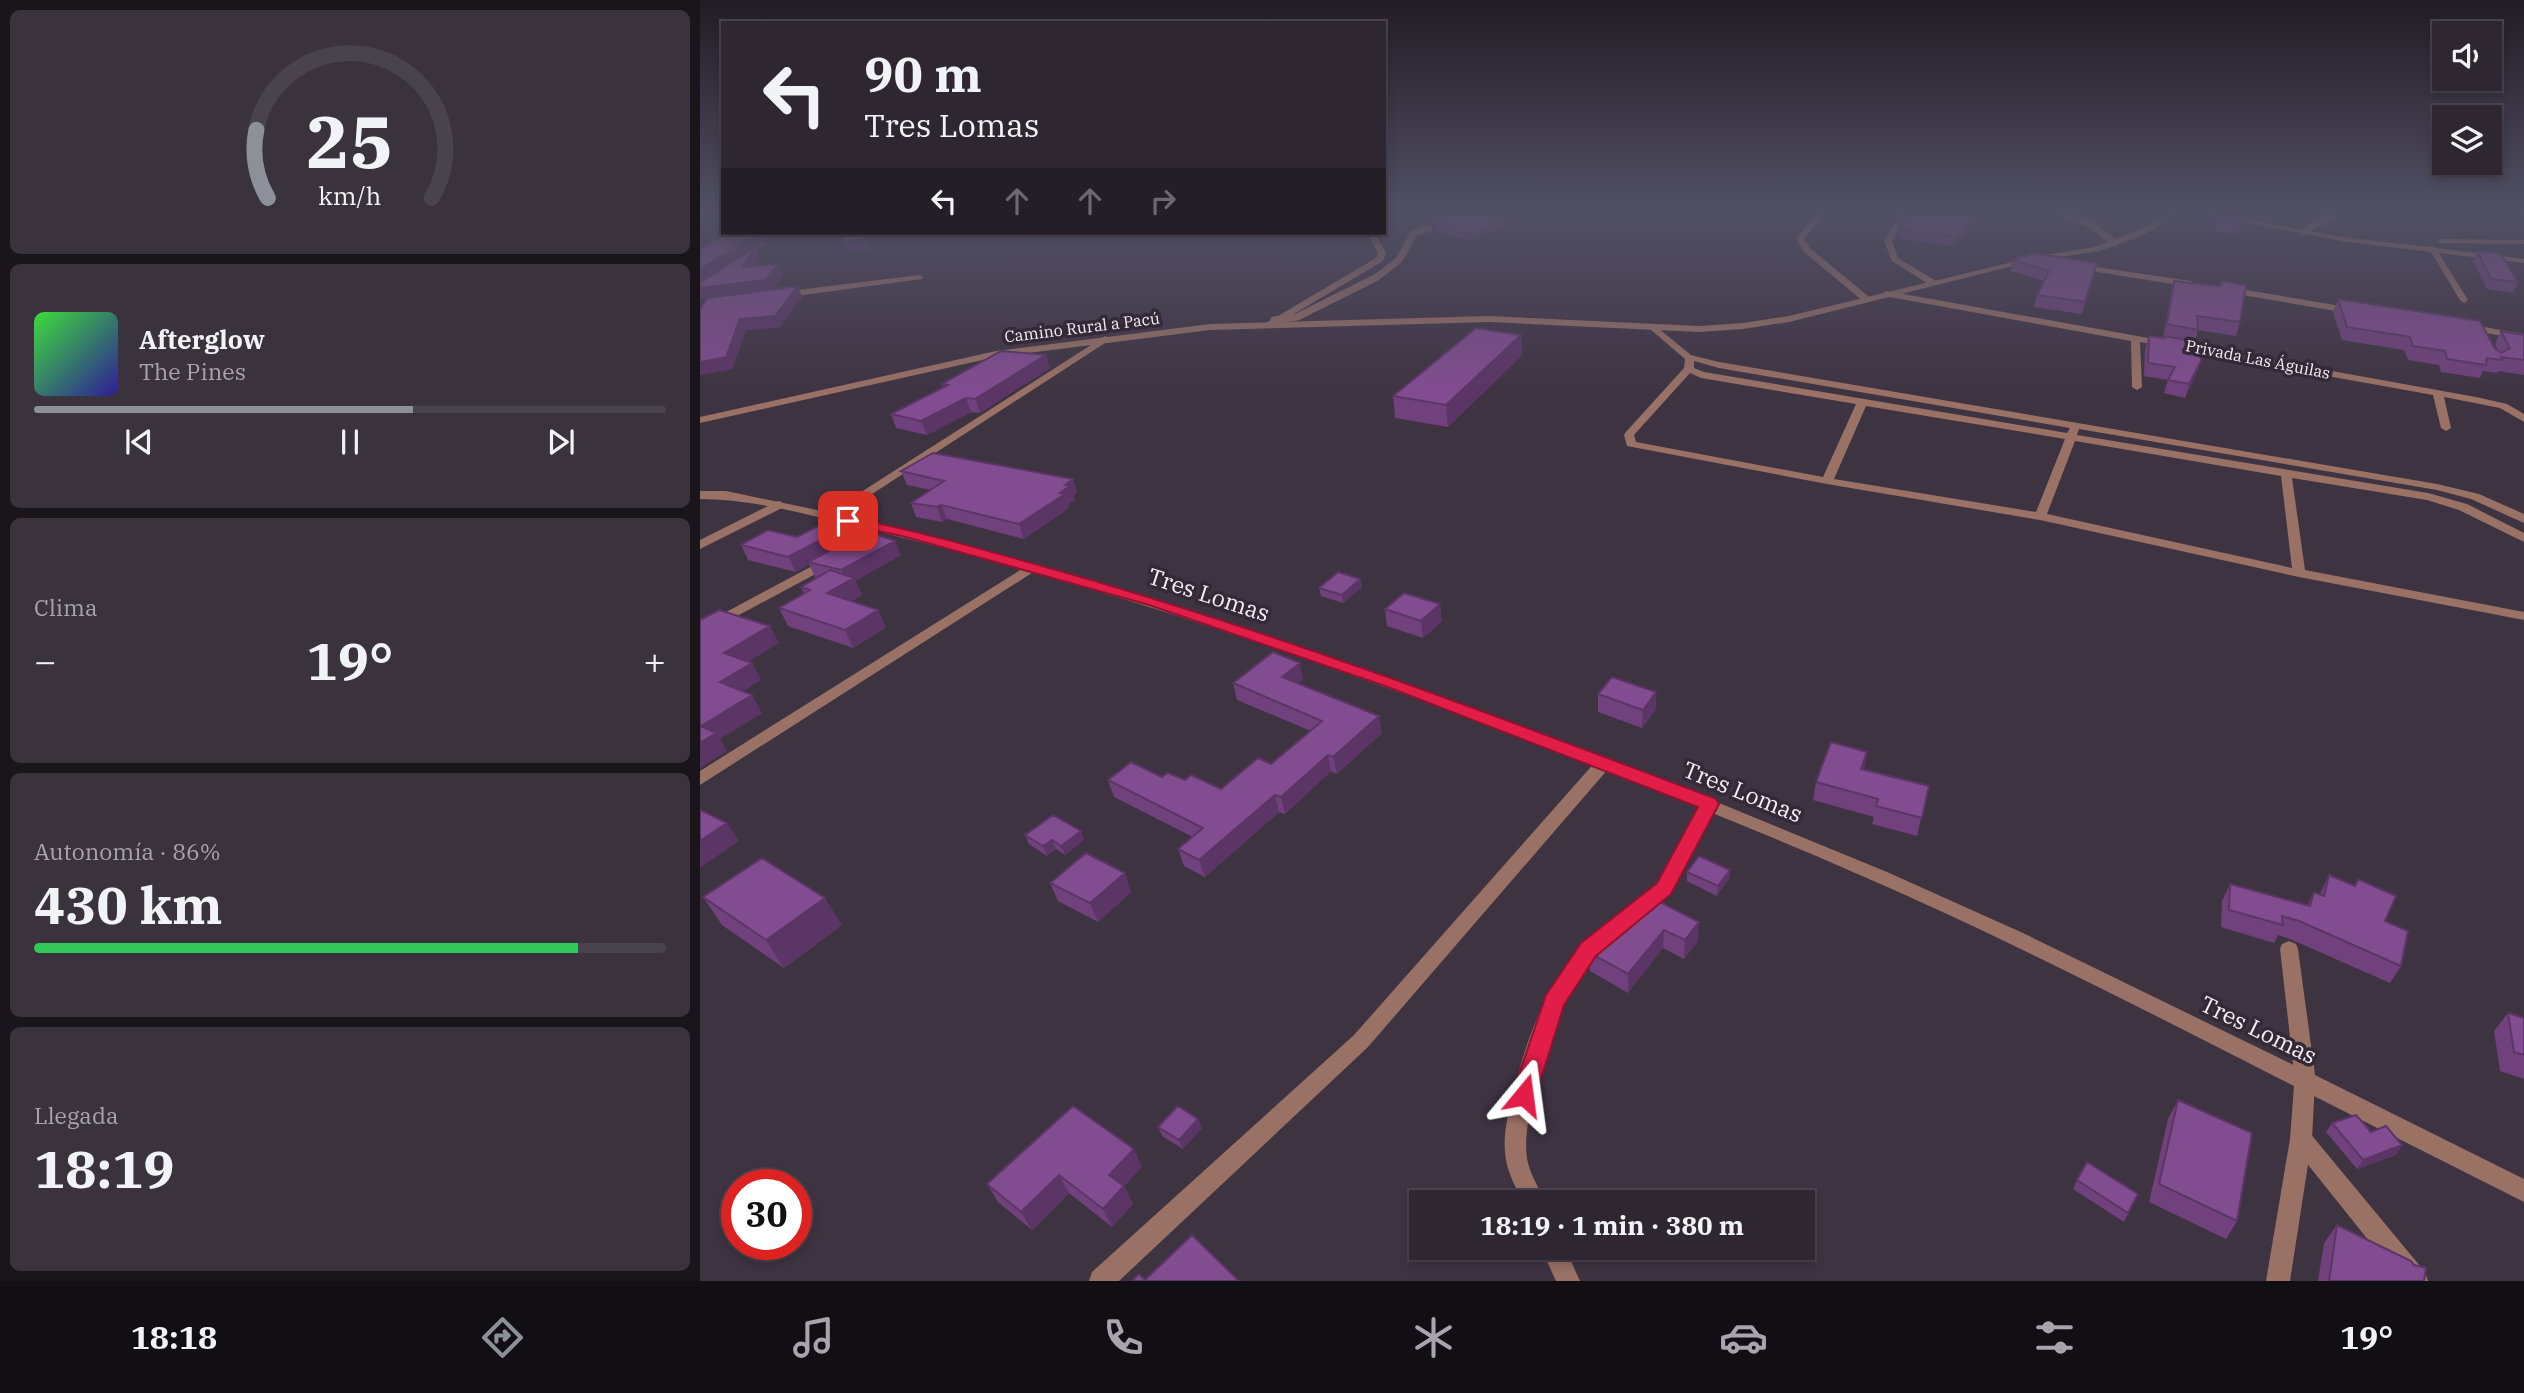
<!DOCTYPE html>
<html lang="es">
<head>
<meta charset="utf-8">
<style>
	:root { --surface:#2e2631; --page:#3a323d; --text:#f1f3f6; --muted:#a7a5ab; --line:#49434d; --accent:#8c9099 }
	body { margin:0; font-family:"IBM Plex Serif",serif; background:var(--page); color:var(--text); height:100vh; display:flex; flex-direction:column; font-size:26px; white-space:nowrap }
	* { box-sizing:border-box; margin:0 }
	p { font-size:23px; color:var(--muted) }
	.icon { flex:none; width:38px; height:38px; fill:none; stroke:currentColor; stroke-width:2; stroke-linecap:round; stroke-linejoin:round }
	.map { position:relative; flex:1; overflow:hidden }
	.side { display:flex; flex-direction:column; gap:10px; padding:10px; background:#19151b; width:700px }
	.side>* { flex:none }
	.hud { position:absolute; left:21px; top:21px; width:665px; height:214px; border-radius:0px; box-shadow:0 4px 10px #0003,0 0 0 2px var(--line); background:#2e2631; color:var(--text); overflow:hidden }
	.tools { position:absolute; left:1732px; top:21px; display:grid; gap:14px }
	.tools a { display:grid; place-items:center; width:70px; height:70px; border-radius:0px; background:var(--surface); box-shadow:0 4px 10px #0003,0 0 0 2px var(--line); font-size:35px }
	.speed { position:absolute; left:21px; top:1169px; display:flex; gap:14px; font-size:35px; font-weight:700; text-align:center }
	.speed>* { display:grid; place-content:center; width:91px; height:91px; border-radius:50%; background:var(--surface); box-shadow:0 4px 10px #0003,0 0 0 2px var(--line); line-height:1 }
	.speed .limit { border:10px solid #d22; background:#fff; color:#111 }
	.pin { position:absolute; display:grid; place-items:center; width:60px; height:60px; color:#fff; margin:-30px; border-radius:14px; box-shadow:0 4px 10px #0006 }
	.me { position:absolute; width:77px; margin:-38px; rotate:16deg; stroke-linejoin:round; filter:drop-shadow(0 0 5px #0008) }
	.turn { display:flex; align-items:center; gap:24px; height:147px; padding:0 28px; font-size:32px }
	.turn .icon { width:91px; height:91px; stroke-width:2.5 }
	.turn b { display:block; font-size:49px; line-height:60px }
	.lanes { display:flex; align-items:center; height:66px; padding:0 28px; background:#0003; justify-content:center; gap:35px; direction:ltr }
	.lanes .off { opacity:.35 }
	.big { font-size:52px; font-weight:800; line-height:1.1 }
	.side .widget { flex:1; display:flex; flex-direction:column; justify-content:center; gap:10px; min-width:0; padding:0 24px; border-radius:10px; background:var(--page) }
	.side .dial { align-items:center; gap:0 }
	.dial svg { height:182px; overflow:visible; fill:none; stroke:var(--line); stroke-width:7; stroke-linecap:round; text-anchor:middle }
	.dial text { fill:var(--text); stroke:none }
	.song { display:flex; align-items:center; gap:21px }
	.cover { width:84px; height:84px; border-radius:10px; background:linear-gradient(135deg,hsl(120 70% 55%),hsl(250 70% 35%)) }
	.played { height:7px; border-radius:4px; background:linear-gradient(90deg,var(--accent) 60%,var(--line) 60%) }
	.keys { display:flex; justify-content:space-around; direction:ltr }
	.heat { display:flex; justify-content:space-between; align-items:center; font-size:38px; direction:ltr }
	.charge { height:10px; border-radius:5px; background:linear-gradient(90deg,#34c759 86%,var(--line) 0) }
	.trip { position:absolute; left:709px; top:1190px; width:406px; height:70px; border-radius:0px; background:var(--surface); box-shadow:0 4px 10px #0003,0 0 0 2px var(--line); font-weight:800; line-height:70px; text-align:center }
	.tabs { display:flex; height:112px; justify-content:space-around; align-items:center; background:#120f14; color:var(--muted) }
	.tabs .icon { width:49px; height:49px }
	.tabs .on { color:var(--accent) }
	.tabs b { font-size:32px; color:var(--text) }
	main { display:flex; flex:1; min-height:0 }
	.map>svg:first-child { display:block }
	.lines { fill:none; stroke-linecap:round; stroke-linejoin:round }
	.service { stroke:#997165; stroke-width:7 }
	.minor { fill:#997165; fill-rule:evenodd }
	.tertiary { fill:#997165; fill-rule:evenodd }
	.wall { fill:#70417c }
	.shaded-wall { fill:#5b3565 }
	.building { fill:#824c90; stroke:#5b3565; stroke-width:2 }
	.route { fill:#e11d48; stroke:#92132f; stroke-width:2 }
	.labels { text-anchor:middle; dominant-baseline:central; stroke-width:7; stroke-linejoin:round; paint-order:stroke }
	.far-street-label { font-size:16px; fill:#f4edf6; stroke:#342936 }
	.near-street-label { font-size:23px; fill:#f4edf6; stroke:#342936 }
</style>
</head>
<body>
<main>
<section class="side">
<div class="widget dial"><svg viewBox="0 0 100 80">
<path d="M14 69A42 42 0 1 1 86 69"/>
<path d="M14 69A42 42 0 0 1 9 39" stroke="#8c9099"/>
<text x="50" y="56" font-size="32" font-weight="700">25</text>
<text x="50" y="72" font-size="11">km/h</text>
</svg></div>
<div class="widget">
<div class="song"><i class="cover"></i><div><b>Afterglow</b><p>The Pines</p></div></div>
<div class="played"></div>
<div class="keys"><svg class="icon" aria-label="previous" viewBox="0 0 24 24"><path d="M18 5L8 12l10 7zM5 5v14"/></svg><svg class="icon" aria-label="pause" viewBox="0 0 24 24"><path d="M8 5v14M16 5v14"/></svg><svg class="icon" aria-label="next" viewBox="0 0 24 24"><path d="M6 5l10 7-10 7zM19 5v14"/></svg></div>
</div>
<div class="widget"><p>Clima</p>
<div class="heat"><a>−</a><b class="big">19°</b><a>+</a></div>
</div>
<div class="widget"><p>Autonomía · 86%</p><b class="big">430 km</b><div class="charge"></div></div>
<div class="widget"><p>Llegada</p><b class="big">18:19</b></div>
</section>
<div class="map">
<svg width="1824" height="1281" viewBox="0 0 1824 1281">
	<rect width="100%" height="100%" fill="#3e3341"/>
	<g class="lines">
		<path class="service" d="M1364,214L1392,225L1415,243
			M1603,232L1631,216
			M574,320L597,317L677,277L699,260L714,233L729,228"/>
		<path class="minor" d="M1116,214H1124L1104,239L1110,248L1169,297V301H1163L1104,252L1096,239Z
			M1200,214H1208L1192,241L1198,258L1236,281V285H1230L1192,261L1184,241Z
			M1501,214H1517L1642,237L1729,247L1732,246L1736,248L1824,259V263L1739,253L1768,300L1764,303L1760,300L1731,252L1642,241Z
			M667,233H675L686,253L683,261L572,327H566V323L676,258L678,253Z
			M1741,239L1824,240V244L1738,243L1737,241Z
			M1376,264L1491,281L1495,284L1491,287L1373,268V264Z
			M219,275L223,277L222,279L81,298L77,295L81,292Z
			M1528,287L1653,308L1657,311L1653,314L1525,292L1524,290Z
			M1187,291L1776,397L1807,404L1824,414V422L1800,408L1744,397L1751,428L1746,431L1741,428L1733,395L1440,342L1442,387L1437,390L1432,387L1431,341L1184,296V292Z
			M953,324L991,355L1019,362L1737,484L1779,494L1824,514V523L1771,499L1737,490L1379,429L1377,435L1728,493L1767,504L1824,533V542L1759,510L1727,500L1592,478L1605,570L1824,612V620L1599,577L1340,520L1127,484L927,446L924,435L925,433L984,368L985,359L950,329L948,327ZM994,361L1019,368L1370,428L1367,433L1004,372L994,368ZM990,373L1001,378L1156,404L1123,477L936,442L934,435ZM1166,406L1365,439L1336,512L1134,479ZM1375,441L1581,476L1592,568L1347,514Z
			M1767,324L1824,334V340L1764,329L1762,327Z
			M405,336L410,339L408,341L132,520L128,521L122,517Z
			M78,501L82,502V508L0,549V540Z
			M129,557L135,561L134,564L0,636V626Z
			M330,564L336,568L335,571L0,785V771Z
			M903,759L909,760L911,764L909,768L668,1047L419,1281H389L392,1272L654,1035L897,760Z
			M1010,798L1016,800L1018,804C1005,828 965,924 932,913L929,908L932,903L958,883L1004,800Z
			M922,913L929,915L931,920L929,925C871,971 850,1024 834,1094C829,1116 823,1141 828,1163C831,1176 840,1189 845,1202H823C815,1186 806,1170 805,1152C803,1132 809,1112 813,1093C828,1034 848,978 892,935C901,926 910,917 922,913Z
			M1589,941L1596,944L1598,949L1615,1075L1824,1179V1202L1598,1088L1595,1081L1580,949L1582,944Z
			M1601,1129L1609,1132L1725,1272L1728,1281H1701L1593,1146L1590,1139L1593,1132Z
			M841,1248H865L880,1281H856Z"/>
		<path class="tertiary" d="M1467,214H1476L1447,233L1400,251L1333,261L1089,322L1043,329L999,332L789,322L510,330L296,357L0,423V417L296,351L510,324L789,316L999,326L1043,323L1089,316L1333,257L1395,247L1441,229Z
			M0,491H26L127,512L332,564L530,624L726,691L980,787L1187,872L1323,933L1612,1074L1615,1081L1612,1139L1590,1281H1566L1590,1139L1594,1086C1472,1024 1350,961 1225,904C1111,852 994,805 877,759C709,694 540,633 367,582C293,560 218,541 143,523C97,512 48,499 0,499Z"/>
	</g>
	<path class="wall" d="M1172,214H1198L1195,217Z
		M1516,214H1540L1541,222L1537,234L1516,232L1515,219Z
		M734,220L811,225L768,240L735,230Z
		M1280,220L1253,246L1197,238L1198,229Z
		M36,233L72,238L67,247L59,246L56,248L60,258L55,266L84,275L71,290L98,286L102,297L80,327L46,330L32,369L0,375V310L7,298L0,299V249Z
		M1777,251L1818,282L1813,293L1787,289L1773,261Z
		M1312,260L1397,263L1382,314L1334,307L1337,295L1344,281L1310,271Z
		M1474,281L1540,322L1536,336L1498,330L1495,341L1501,361L1496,374L1485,398L1464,393L1468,380L1444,376L1445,349L1449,336L1463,338L1471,293Z
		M1638,299L1795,349L1798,351L1795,344L1801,331L1824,335V375L1798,371L1797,373L1783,371L1780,378L1741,372L1739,365L1708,360L1704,350L1642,340L1633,312Z
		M821,335L822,355L748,427L695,418L693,396Z
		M350,368L280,413L271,412L227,435L196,428L191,414L243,387L242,384Z
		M201,471L373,479L377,493L373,496L375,500L368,504L369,508L324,539L247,519L242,522L216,517L211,503L230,490L207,485Z
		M149,525L155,537L201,555L155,581L162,595L151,601L186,627L153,648L88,626L79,608L104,593L101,587L118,577H115L109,564L96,572L48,560L41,545L97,537Z
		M660,579L662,587L643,603L621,596L619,588Z
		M685,609L742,621L723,638L687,626Z
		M603,679L598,683L682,733L637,774L631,771L585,814L579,812L505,877L484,866L478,849L493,837L414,797L408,780L462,777L485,780L521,789L571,764L611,731L537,700L533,683Z
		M898,694L956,709L942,728L898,712Z
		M1116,782L1229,786L1217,836L1172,824L1174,817L1113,800Z
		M381,831L384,840L365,855L356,849L347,856L329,844L325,835Z
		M1030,870L1029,879L1017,896L987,881V872Z
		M1629,875L1654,885L1658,879L1685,921L1701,966L1690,983L1590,939L1578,935L1574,943L1521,927L1522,901L1530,884L1607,906L1614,892L1620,894Z
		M350,883L431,892L398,922L358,901Z
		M948,896L998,941L984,959L963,948L928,993L890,971V953Z
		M3,897L142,925L84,968L22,925Z
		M1808,1013L1824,1018V1079L1800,1071L1794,1031Z
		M1478,1100L1537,1221L1526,1239L1449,1202L1468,1119Z
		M373,1106L442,1167L424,1186L433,1204L412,1227L369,1193L332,1230L298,1202L287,1184Z
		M498,1119L502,1128L483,1149L462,1136L458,1127Z
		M1632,1123L1702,1145L1696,1155L1657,1169L1626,1132Z
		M1377,1180L1438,1194L1424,1222L1373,1189Z
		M1637,1225L1724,1281H1618L1624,1243Z"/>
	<path class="shaded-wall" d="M1279,214H1283L1280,220L1253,246L1255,237Z
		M811,220V225L768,240V234Z
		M65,233H70L72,238L67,247L62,237Z
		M166,233L171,249L147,252L143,243Z
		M54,235L59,246L56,248L60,258L48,277L0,285V270Z
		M79,264L84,275L70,291L0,299V287Z
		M98,286L102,297L80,327L46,330L32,369L0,375V362L40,319Z
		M821,335L822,355L748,427L746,405Z
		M346,355L350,368L280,413L275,399Z
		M1501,361L1496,374L1485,398L1489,384Z
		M266,398L271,412L227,435L221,421Z
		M373,479L377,493L373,496L375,500L368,504L369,508L324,539L319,524L360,493L365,485Z
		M241,505L247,519L242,522L237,507Z
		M149,525L156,539L108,562L109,564L96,572L88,557Z
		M195,541L201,555L155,581L162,595L135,610L127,593L147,582L141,570Z
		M660,579L662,587L643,603L642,595Z
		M740,604L742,621L723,638L721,621Z
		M178,610L186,627L153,648L145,630Z
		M70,626L79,643L34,671L24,653Z
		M52,663L61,680L31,699L20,682Z
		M600,663L603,679L586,693L582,677Z
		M956,692V709L942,728L943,710Z
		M52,695L62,713L20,739L27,751L0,768L1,726Z
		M679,716L682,733L637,774L633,757Z
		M1167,752L1164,770L1161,769Z
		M628,755L631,771L585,814L581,797Z
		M575,795L579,812L505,877L499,860Z
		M27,823L39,841L0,868V841Z
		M381,831L384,840L365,855L361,846Z
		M352,840L356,849L347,856L343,846Z
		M1030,870L1029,879L1017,896L1018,886Z
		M425,873L431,892L398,922L390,903Z
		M125,898L142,925L84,968L66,940Z
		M999,922L998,941L984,959L985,940Z
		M964,930L963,948L928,993V974Z
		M498,1119L502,1128L483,1149L479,1140Z
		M1702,1145L1696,1155L1657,1169L1663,1160Z
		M434,1149L442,1167L417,1193L409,1175Z
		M359,1175L369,1193L332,1230L321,1212Z
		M424,1186L433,1204L412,1227L403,1209Z"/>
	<path class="building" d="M749,214H780L811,220L768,234L734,224V220Z
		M1207,214H1279L1255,237L1198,229Z
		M1519,214H1540L1541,222L1519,220Z
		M28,233H65L62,237L54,235L0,270V249Z
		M141,233H165L167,239L143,243Z
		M55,247L43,267L79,264L65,280L0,288V283Z
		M1777,251L1801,254L1818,282L1791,279Z
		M1334,253L1397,263L1385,302L1337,295L1349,271L1312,260Z
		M1474,281L1520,286L1522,281L1546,285L1540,322L1497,316L1498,330L1467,324Z
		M98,286L75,316L40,319L26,357L0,362V310L7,298Z
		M1638,299L1780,321L1795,349L1801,353L1810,348L1801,331L1824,335V360L1801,357L1803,360L1787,358L1786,365L1747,359L1745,351L1713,346L1710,337L1647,327Z
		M776,328L821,335L746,405L693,396Z
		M1449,336L1464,338V336L1499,342L1501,361L1489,384L1468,380L1475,367L1448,363Z
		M301,351L346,355L275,399L266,398L221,421L191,414L248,385L242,384Z
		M233,453L373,479L365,485L370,486L360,493L365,494L319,524L241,505L237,507L211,503L244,481L201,471Z
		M132,519L149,525L88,557L41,545L68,530L97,537Z
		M167,531L195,541L141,570L108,562Z
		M130,570L154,578L127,593L178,610L145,630L79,608L110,590L101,587Z
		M638,572L660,579L642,595L619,588Z
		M704,593L740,604L721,621L685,609Z
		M19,610L70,626L24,653L52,663L20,682L52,695L1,726L16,733L0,743V620Z
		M573,652L600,663L582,677L679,716L633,757L628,755L581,797L575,795L499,860L478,849L503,828L408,780L431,762L462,777L468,773L485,780L491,775L521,789L558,758L571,764L622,721L533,683Z
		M912,677L956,692L943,710L898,694Z
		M1131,742L1167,752L1161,769L1229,786L1222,818L1176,806L1178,799L1116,782Z
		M0,810L27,823L0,841Z
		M353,815L381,831L361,846L352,840L343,846L325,835Z
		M386,853L425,873L390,903L350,883Z
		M999,856L1030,870L1018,886L987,872Z
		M62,858L125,898L66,940L3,897Z
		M1629,875L1655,886L1658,879L1696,896L1685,921L1708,931L1701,966L1599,921L1582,916L1583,925L1529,910L1530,884L1610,906L1614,892L1624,896Z
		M948,896L999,922L985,940L964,930L928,974L890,953L917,921Z
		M1808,1013L1824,1018V1055L1814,1052Z
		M1478,1100L1552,1133L1537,1221L1459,1184Z
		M373,1106L434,1149L409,1175L424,1186L403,1209L359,1175L321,1212L287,1184Z
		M478,1106L498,1119L479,1140L458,1127Z
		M1656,1115L1671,1132L1686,1126L1702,1145L1663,1160L1632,1123Z
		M1387,1162L1438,1194L1428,1213L1377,1180Z
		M1637,1225L1711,1261L1714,1265L1726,1268L1724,1281H1629Z
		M492,1235L539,1281H432L439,1274L445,1280Z"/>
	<linearGradient id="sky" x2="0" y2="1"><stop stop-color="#221c24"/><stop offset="0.54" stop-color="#525065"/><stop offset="1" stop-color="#525065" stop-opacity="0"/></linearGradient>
	<rect width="1824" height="393" fill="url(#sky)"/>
	<path class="route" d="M148,517C214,530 278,548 342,566C572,630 794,715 1016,799L1019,804L971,894L896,956L864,1005L836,1095L832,1103L824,1106L815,1103L812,1095L846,995L881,943L957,883L998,807L685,686L449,605L202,536L143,524L141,521Z"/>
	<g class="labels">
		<g class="far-street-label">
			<text transform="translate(382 327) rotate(-7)">Camino Rural a Pacú</text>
			<text transform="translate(1558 359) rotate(11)">Privada Las Águilas</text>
		</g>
		<g class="near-street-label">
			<text transform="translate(509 594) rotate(18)">Tres Lomas</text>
			<text transform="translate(1043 791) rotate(22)">Tres Lomas</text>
			<text transform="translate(1559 1029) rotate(26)">Tres Lomas</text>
		</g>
	</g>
</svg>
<div class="tools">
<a><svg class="icon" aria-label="sound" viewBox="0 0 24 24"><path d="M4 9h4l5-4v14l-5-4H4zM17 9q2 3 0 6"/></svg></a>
<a><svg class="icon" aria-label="layers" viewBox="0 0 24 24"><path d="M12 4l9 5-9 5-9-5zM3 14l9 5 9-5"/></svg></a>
</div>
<div class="speed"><div class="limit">30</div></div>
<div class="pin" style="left:148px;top:521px;background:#d93025"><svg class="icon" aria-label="arrive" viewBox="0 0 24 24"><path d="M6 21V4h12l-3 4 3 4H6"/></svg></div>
<svg class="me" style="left:824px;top:1095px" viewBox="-20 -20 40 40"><path d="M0-17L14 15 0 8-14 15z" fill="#e11d48" stroke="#fff" stroke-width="4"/></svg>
<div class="trip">18:19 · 1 min · 380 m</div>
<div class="hud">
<div class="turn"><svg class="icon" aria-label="left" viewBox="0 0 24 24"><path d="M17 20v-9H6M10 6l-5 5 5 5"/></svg><div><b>90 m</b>Tres Lomas</div></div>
<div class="lanes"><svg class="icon" aria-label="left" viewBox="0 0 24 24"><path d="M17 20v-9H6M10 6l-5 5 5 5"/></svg><svg class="icon off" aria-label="ahead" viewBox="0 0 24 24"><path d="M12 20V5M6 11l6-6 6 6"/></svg><svg class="icon off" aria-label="ahead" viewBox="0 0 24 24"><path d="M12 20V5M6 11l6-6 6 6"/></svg><svg class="icon off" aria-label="right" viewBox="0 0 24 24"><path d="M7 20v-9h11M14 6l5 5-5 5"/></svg></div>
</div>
</div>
</main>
<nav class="tabs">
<b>18:18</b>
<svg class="icon on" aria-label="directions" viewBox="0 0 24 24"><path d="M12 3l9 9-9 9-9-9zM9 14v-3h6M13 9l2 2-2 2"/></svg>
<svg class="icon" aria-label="music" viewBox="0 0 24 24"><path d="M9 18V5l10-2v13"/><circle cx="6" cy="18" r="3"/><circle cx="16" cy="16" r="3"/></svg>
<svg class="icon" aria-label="phone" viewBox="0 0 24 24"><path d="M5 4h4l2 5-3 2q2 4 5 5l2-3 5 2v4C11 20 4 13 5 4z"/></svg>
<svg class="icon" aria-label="climate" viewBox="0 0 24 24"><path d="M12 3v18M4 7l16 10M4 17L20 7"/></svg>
<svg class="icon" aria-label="car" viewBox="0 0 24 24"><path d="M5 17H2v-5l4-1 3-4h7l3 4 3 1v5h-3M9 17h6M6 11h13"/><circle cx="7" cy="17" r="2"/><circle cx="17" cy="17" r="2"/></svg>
<svg class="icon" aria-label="filters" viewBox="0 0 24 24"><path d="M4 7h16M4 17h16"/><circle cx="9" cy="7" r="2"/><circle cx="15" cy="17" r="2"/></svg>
<b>19°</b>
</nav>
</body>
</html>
